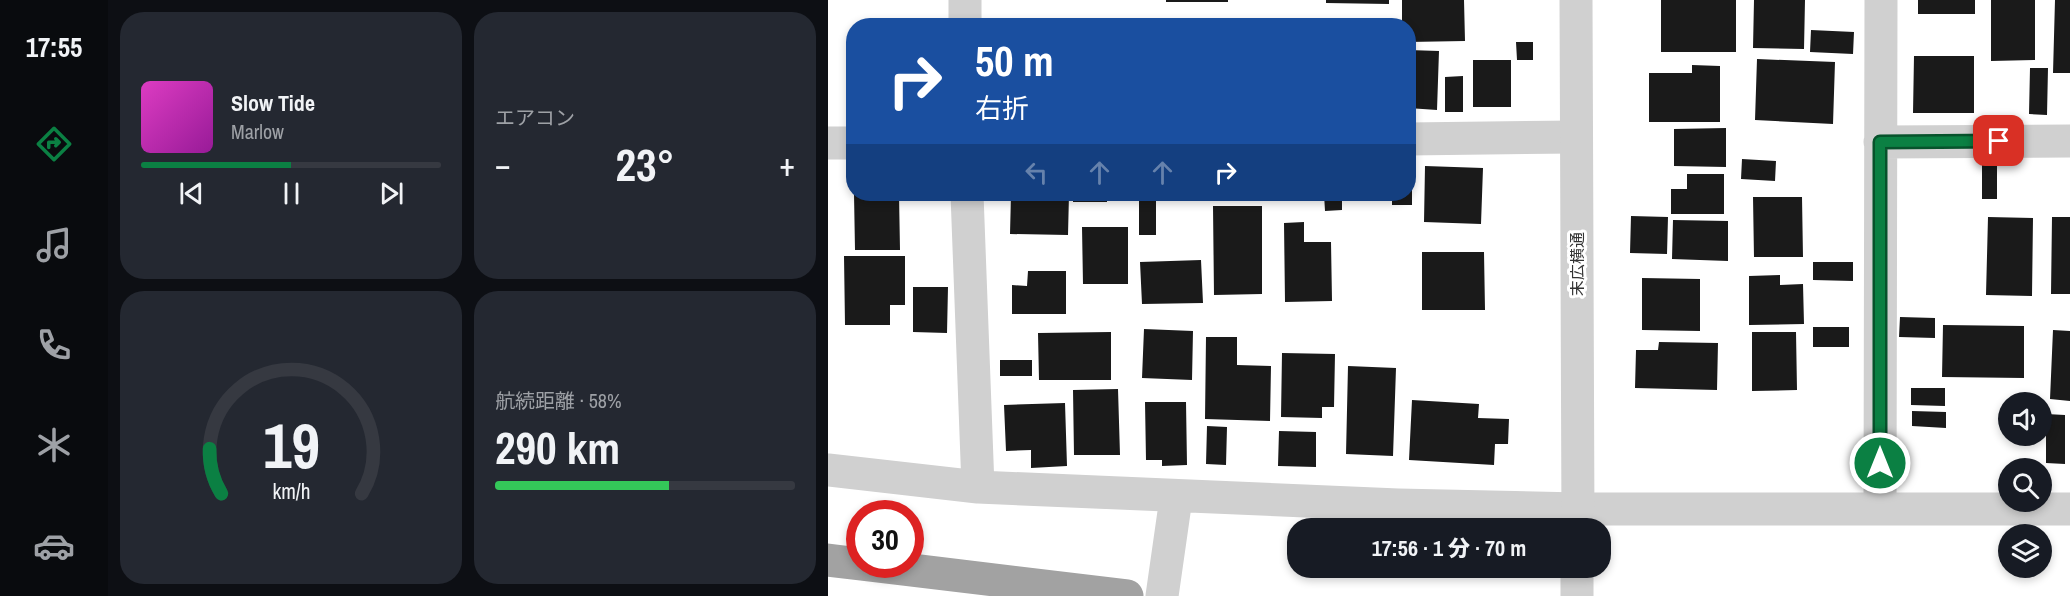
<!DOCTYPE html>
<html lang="ja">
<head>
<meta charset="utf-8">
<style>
	:root { --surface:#171b24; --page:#242831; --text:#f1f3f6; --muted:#9ea1a6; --line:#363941; --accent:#0b8043 }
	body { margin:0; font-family:"Archivo Narrow","Noto Sans JP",sans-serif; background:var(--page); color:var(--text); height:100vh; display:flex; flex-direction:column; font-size:22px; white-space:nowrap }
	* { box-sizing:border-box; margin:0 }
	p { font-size:20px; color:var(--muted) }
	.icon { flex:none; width:33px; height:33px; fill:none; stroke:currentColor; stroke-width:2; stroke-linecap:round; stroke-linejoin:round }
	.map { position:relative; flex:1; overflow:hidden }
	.details { display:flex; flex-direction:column; gap:12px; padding:12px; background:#0d0f14; width:720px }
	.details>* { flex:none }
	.hud { position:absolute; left:18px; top:18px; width:570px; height:183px; border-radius:24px; box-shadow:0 3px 9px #0003; background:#1a4fa0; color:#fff; overflow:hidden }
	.fabs { position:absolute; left:1170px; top:392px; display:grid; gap:12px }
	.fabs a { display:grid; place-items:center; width:54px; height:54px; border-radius:50%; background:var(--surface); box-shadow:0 3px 9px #0003; font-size:30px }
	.speed { position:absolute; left:18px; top:500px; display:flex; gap:12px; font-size:30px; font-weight:700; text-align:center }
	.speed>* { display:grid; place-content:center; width:78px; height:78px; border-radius:50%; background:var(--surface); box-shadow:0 3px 9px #0003; line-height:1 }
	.speed .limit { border:9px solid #d22; background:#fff; color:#111 }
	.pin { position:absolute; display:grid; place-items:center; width:51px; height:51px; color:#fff; margin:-26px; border-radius:12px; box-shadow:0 3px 9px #0006 }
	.me { position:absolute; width:66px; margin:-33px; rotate:0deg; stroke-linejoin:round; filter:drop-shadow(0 0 4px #0008) }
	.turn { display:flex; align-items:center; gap:21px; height:126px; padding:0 30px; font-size:27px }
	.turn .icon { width:78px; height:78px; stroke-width:2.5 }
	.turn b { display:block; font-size:42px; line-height:51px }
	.lanes { display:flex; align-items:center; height:57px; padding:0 30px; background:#0003; justify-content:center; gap:30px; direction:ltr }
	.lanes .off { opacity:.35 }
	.big { font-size:45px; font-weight:800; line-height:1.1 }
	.details .card { flex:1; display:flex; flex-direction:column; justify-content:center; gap:9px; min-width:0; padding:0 21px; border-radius:24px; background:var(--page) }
	.details .dial { align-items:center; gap:0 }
	.dial svg { height:156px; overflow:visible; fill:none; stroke:var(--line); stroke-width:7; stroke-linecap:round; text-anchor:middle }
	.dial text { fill:var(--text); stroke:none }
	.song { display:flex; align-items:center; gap:18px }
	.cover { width:72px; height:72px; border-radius:9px; background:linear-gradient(135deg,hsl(310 70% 55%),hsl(300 70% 35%)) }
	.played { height:6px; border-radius:3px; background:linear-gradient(90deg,var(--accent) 50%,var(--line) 50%) }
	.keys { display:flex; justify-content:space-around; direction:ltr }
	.heat { display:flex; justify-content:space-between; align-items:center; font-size:33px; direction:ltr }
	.charge { height:9px; border-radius:4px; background:linear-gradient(90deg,#34c759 58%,var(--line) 0) }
	.details .tiles { flex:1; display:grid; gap:12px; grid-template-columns:repeat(2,1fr) }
	.trip { position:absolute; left:459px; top:518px; width:324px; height:60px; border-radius:24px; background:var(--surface); box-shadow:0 3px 9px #0003; font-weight:800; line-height:60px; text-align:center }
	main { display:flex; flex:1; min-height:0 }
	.menu { display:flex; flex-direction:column; width:108px; justify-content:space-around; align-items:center; background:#090b0e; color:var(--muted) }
	.menu .icon { width:42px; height:42px }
	.menu .on { color:var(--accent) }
	.menu b { font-size:27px; color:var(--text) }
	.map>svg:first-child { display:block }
	.building { fill:#1a1a1a }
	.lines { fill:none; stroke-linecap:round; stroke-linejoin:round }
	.minor { stroke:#d0d0d0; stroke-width:33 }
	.tertiary { stroke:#d0d0d0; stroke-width:33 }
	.trunk { stroke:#a2a2a2; stroke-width:33 }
	.route-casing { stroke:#07532c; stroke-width:15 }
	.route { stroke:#0b8043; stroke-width:10 }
	.labels { text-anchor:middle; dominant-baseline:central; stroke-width:6; stroke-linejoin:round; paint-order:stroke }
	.street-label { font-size:16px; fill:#333; stroke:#fff }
</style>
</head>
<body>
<main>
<nav class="menu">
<b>17:55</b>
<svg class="icon on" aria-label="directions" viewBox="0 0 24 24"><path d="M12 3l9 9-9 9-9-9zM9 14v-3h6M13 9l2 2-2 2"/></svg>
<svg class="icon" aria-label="music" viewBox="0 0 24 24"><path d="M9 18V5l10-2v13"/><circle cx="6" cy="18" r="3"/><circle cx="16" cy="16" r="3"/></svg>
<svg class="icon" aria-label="phone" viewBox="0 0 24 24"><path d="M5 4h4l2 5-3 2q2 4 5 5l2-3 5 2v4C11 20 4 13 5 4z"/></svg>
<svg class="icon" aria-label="climate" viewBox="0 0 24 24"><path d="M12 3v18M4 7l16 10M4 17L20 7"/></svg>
<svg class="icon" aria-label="car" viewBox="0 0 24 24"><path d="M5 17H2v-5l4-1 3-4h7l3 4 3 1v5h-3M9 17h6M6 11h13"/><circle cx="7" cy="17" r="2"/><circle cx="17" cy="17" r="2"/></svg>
</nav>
<section class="details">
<div class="tiles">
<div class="card">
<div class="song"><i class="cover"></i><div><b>Slow Tide</b><p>Marlow</p></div></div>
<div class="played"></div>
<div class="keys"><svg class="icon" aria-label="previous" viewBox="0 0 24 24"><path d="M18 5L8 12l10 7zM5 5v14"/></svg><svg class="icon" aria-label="pause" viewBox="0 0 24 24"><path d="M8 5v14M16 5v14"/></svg><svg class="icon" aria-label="next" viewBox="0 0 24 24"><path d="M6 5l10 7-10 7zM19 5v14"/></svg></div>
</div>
<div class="card"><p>エアコン</p>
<div class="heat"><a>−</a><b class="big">23°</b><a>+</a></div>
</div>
<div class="card dial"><svg viewBox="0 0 100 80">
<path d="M14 69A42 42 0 1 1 86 69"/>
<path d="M14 69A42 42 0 0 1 8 46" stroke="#0b8043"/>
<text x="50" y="56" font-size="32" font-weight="700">19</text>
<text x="50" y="72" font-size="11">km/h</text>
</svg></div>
<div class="card"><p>航続距離 · 58%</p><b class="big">290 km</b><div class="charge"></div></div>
</div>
</section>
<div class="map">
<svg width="1242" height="596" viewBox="0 0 1242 596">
	<rect width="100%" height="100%" fill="#fff"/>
	<path class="building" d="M338,0H400V2H338Z
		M498,0H561V4L498,3Z
		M574,0H636L637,41L580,42V26H574Z
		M833,0H908V52H833Z
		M926,0H977L976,49L925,48Z
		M1090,0H1147V14H1090Z
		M1163,0H1207V60L1163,61Z
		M1227,0H1242V73H1225Z
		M983,30L1026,32L1025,54L982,52Z
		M688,42H705V60H689Z
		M580,50L611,51L609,110L580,108Z
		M1086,56H1146V113H1085Z
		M929,59L1007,62L1005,124L927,120Z
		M645,60H683V107H645Z
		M864,65L892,66V122H821V73H864Z
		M1202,68H1220L1219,115L1201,114Z
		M635,76V112H617V77Z
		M898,128V167L846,166V129Z
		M914,159L948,161L947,181L913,179Z
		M1154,165H1169V199H1154Z
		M597,166L655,168L653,224L596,222Z
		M580,168H584V205H564V194H580Z
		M859,174H896V214H843V189H859Z
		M26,194H71L72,250H27Z
		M183,194H241L240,235L182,234Z
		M245,194H279V202H245Z
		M311,194H328V235H311Z
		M496,194H514V210L497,211Z
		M925,197H974L975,257H926Z
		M385,206H434V294L386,295Z
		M803,216L840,217L839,254L802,253Z
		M1160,217L1205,218L1204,296L1158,295Z
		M1224,217H1242V294H1223Z
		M845,220L900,221V261L844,259Z
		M476,222V242H503L504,301L457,302L456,223Z
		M254,227H300V284H255Z
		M594,252H656L657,310H594Z
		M16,256H77V305H62V325H17Z
		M373,260L375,303L314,304L312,262Z
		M985,262H1025V281L985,280Z
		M200,271H238V314H184V285L199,286Z
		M952,275V285L975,284L976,324L921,325V276Z
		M814,278L872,279V331L814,330Z
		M85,287H120L119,333L85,332Z
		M1072,317L1107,318V338L1071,337Z
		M1115,325L1196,326V378L1114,377Z
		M985,327H1021V347H985Z
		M316,329L365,331L364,380L314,378Z
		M1225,330L1242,331V401L1222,399Z
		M283,332V380H211L210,333Z
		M924,332H968L969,390L924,391Z
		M378,337H409V365L443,366L442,421L377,419Z
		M831,342L890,343L889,390L807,388L808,350H830Z
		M454,353L507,354L506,407H494V418L453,417Z
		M172,360H204V376H172Z
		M520,366L568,368L565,456L518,454Z
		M1083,388H1117V406L1083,405Z
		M290,389L292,455H246L245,390Z
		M584,400L651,404L650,418L681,419L680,444H667L666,465L581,460Z
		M317,402H358L359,465L334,466V460H318Z
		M237,403L239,466L203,468V450L178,451L176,405Z
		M1084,411L1118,412V428L1084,426Z
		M1218,414L1237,415V464L1218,463Z
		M379,426L399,427L398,465L378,464Z
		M451,431L488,432V467L450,466Z"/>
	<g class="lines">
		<path class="minor" d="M137,0V26
			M580,139L748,137
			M1052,142L1242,141
			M0,143H26
			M139,194L150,487
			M0,470L150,487L570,505L751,509H1242
			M1052,509L1053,0
			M334,596L348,498"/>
		<path class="tertiary" d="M748,0L750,528
			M749,596V567"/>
		<path class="trunk" d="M0,560L32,564
			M34,564L299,596"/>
	</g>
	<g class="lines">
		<g class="route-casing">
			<path id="route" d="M1052,463V142L1171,141"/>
		</g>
		<use href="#route" class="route"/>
	</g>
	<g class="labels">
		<g class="street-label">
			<text transform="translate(749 264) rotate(-90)">末広横通</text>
		</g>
	</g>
</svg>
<div class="fabs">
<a><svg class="icon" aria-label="sound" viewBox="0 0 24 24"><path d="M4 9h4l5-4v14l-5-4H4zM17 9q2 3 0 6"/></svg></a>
<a><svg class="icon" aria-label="search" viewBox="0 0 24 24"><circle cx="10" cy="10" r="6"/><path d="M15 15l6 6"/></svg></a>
<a><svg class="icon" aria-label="layers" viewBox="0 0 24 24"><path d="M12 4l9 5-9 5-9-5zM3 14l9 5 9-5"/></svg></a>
</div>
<div class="speed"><div class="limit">30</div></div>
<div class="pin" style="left:1171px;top:141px;background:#d93025"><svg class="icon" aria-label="arrive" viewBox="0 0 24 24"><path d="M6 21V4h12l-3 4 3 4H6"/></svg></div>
<svg class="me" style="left:1052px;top:463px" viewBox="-20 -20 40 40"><circle r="17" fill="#0b8043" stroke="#fff" stroke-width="3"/><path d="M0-11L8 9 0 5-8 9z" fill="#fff"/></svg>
<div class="trip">17:56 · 1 分 · 70 m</div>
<div class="hud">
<div class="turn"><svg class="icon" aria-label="right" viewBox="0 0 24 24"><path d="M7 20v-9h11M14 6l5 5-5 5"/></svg><div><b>50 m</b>右折</div></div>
<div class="lanes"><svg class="icon off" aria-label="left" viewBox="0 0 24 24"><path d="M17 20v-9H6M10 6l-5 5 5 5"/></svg><svg class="icon off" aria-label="ahead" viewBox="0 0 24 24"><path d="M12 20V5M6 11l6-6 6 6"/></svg><svg class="icon off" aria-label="ahead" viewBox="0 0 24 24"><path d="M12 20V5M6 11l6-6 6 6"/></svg><svg class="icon" aria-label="right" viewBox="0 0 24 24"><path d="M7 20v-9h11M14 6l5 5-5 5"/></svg></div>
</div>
</div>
</main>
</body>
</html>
